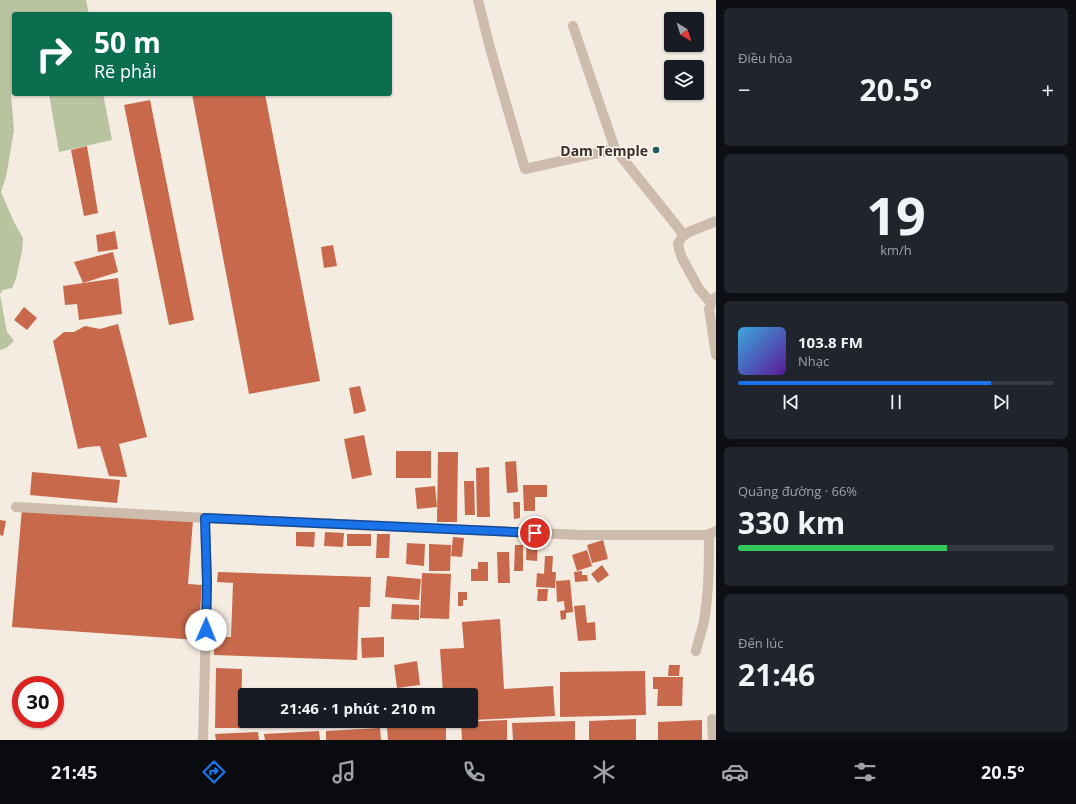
<!DOCTYPE html>
<html lang="vi">
<head>
<meta charset="utf-8">
<style>
	:root { --surface:#171b24; --page:#20242c; --text:#f1f3f6; --muted:#9ea1a6; --line:#363941; --accent:#1a73e8 }
	body { margin:0; font-family:"Open Sans",sans-serif; background:var(--page); color:var(--text); height:100vh; display:flex; flex-direction:column; font-size:15px; white-space:nowrap }
	* { box-sizing:border-box; margin:0 }
	p { font-size:13px; color:var(--muted) }
	.icon { flex:none; width:22px; height:22px; fill:none; stroke:currentColor; stroke-width:2; stroke-linecap:round; stroke-linejoin:round }
	.map { position:relative; flex:1; overflow:hidden }
	.side { display:flex; flex-direction:column; gap:8px; padding:8px; background:#0d0f14; width:360px }
	.side>* { flex:none }
	.hud { position:absolute; left:12px; top:12px; width:380px; height:84px; border-radius:4px; box-shadow:0 1px 3px #0004; background:#0b6e4f; color:#fff; overflow:hidden }
	.needle { width:26px; rotate:142deg }
	.controls { position:absolute; left:664px; top:12px; display:grid; gap:8px }
	.controls a { display:grid; place-items:center; width:40px; height:40px; border-radius:4px; background:var(--surface); box-shadow:0 1px 3px #0004; font-size:20px }
	.speed { position:absolute; left:12px; top:676px; display:flex; gap:8px; font-size:20px; font-weight:700; text-align:center }
	.speed>* { display:grid; place-content:center; width:52px; height:52px; border-radius:50%; background:var(--surface); box-shadow:0 1px 3px #0004; line-height:1 }
	.speed .limit { border:6px solid #d22; background:#fff; color:#111 }
	.pin { position:absolute; display:grid; place-items:center; width:34px; height:34px; color:#fff; margin:-17px; border:2px solid #fff; border-radius:50%; box-shadow:0 1px 4px #0007 }
	.me { position:absolute; width:44px; margin:-22px; rotate:1deg; stroke-linejoin:round; filter:drop-shadow(0 0 3px #0008) }
	.turn { display:flex; align-items:center; gap:14px; height:84px; padding:0 16px; font-size:18px }
	.turn .icon { width:52px; height:52px; stroke-width:2.5 }
	.turn b { display:block; font-size:28px; line-height:34px }
	.big { font-size:30px; font-weight:700; line-height:1.1 }
	.side .card { flex:1; display:flex; flex-direction:column; justify-content:center; gap:6px; min-width:0; padding:0 14px; border-radius:6px; background:var(--page) }
	.side .dial { align-items:center; gap:0 }
	.dial b { font-size:52px; line-height:1 }
	.song { display:flex; align-items:center; gap:12px }
	.cover { width:48px; height:48px; border-radius:6px; background:linear-gradient(135deg,hsl(200 70% 55%),hsl(270 70% 35%)) }
	.played { height:4px; border-radius:2px; background:linear-gradient(90deg,var(--accent) 80%,var(--line) 80%) }
	.keys { display:flex; justify-content:space-around; direction:ltr }
	.heat { display:flex; justify-content:space-between; align-items:center; font-size:22px; direction:ltr }
	.charge { height:6px; border-radius:3px; background:linear-gradient(90deg,#34c759 66%,var(--line) 0) }
	.trip { position:absolute; left:238px; top:688px; width:240px; height:40px; border-radius:4px; background:var(--surface); box-shadow:0 1px 3px #0004; font-weight:700; line-height:40px; text-align:center }
	.tabs { display:flex; height:64px; justify-content:space-around; align-items:center; background:#090b0e; color:var(--muted) }
	.tabs .icon { width:28px; height:28px }
	.tabs .active { color:var(--accent) }
	.tabs b { font-size:18px; color:var(--text) }
	main { display:flex; flex:1; min-height:0 }
	.map>svg:first-child { display:block }
	.green { fill:#b8c4a0 }
	.building { fill:#c8694b }
	.lines { fill:none; stroke-linecap:round; stroke-linejoin:round }
	.minor { stroke:#cdbbac; stroke-width:10 }
	.route-casing { stroke:#114b97; stroke-width:10 }
	.route { stroke:#1a73e8; stroke-width:7 }
	.poi-dot { fill:#1f5a5e; stroke:#fbf5ee; stroke-width:1.5 }
	.labels { text-anchor:middle; dominant-baseline:central; stroke-width:3; stroke-linejoin:round; paint-order:stroke }
	.poi-label { font-size:14px; font-weight:bold; fill:#3b302b; stroke:#fbf5ee; text-anchor:end }
</style>
</head>
<body>
<main>
<div class="map">
<svg width="716" height="740" viewBox="0 0 716 740">
	<rect width="100%" height="100%" fill="#f4ebe1"/>
	<path class="green" d="M0,0H86L89,14H14V93L11,94L14,130L6,177L1,192L14,222L23,238L22,251L16,279L12,288L3,290L0,294Z
		M49,94H103L112,140L59,152Z
		M0,295L7,332L14,341L6,348L0,350Z"/>
	<path class="building" d="M192,94H265L320,381L249,394Z
		M150,100L194,320L169,325L124,105Z
		M87,146L98,213L84,216L71,150Z
		M115,231L118,249L98,252L96,235Z
		M333,245L337,266L324,268L321,247Z
		M113,252L118,272L83,283L74,262Z
		M118,278L122,314L79,320L77,304L65,305L63,286Z
		M24,307L37,318L27,330L14,320Z
		M118,324L147,437L119,444L127,477L109,476L100,446L87,447L78,449L53,341L64,332H74L85,326L100,329Z
		M360,386L366,411L354,414L349,388Z
		M364,435L372,475L352,479L344,439Z
		M396,451H431V478H396Z
		M438,452H458L457,522H437Z
		M516,461L518,492L507,493L505,462Z
		M489,467L490,517H477L476,468Z
		M32,472L120,480L117,503L30,495Z
		M464,481H474L475,515H465Z
		M523,485H547V497H535V511H524Z
		M435,486L437,507L417,509L415,488Z
		M513,502H520V518L514,519Z
		M22,508L193,520L188,584L202,585L198,640L12,627Z
		M0,520L6,521L3,536L0,535Z
		M296,532H315L314,547L296,546Z
		M325,532L344,533L343,547L324,546Z
		M347,534H371V546H347Z
		M377,534H390L389,558H376Z
		M527,536H538L537,561L526,560Z
		M453,537L464,538L462,557L451,556Z
		M603,540L608,559L592,563L587,545Z
		M407,543L425,544L424,566L406,564Z
		M429,544L451,545L450,571H429Z
		M515,545H523V571H514Z
		M587,550L592,566L577,571L572,555Z
		M497,552H509L510,583H498Z
		M545,556H553L552,572H556L555,588L536,587L537,573L544,574Z
		M478,562H488V581H471V569H478Z
		M602,565L609,575L598,583L591,574Z
		M582,571V575H587L588,581L575,582L574,572Z
		M218,572L371,577L370,607H359L357,660L214,655V637H231L233,583L217,582Z
		M422,573L451,574L449,619L420,618Z
		M387,576L421,579L419,600L385,597Z
		M570,580L573,612L566,613V619L561,620L560,611L565,610L564,601L557,602L556,581Z
		M538,589H548L547,601H537Z
		M458,592H467V600H463V606H458Z
		M392,604L419,605V620L391,619Z
		M585,605L587,623L595,622L596,640L578,641L574,606Z
		M500,619L504,689L553,686L555,716L473,720L472,690L443,693L440,649L464,648L462,622Z
		M384,637V657L362,658L361,638Z
		M417,661L420,685L397,688L394,665Z
		M669,665H680L679,676H668Z
		M216,668L242,669L241,728H215Z
		M645,671L646,715L560,717V672Z
		M653,677H683L682,706H657L658,689H653Z
		M636,719V740H589V721Z
		M507,720V740H462L461,722Z
		M702,720V740H658V722Z
		M575,721V740H513L512,723Z
		M446,727V740H388L387,728Z
		M380,728L381,740H326V731Z
		M319,731L320,740H265L264,734Z
		M258,732L259,740H216L215,734Z"/>
	<g class="lines">
		<path class="minor" d="M478,0L490,48L525,169L615,149
			M573,26L615,149L684,235
			M716,297L712,301L709,309L716,355
			M711,303L699,289L682,258L679,249L678,244L682,237L689,232L716,221
			M16,507L205,518L580,535H707L716,531
			M696,651C698,641 702,631 704,621C709,592 709,563 709,534
			M712,719L713,740
			M203,740L207,583L205,518"/>
	</g>
	<g class="lines">
		<g class="route-casing">
			<path id="route" d="M206,630L207,583L205,518L535,533"/>
		</g>
		<use href="#route" class="route"/>
	</g>
	<circle class="poi-dot" cx="656" cy="150" r="4"/>
	<g class="labels">
		<g class="poi-label">
			<text x="648" y="150">Dam Temple</text>
		</g>
	</g>
</svg>
<div class="controls">
<a><svg class="needle" viewBox="-14 -14 28 28"><path d="M0-13l5 13h-10z" fill="#e53935"/><path d="M0 13l5-13h-10z" fill="#9ea1a6"/></svg></a>
<a><svg class="icon" aria-label="layers" viewBox="0 0 24 24"><path d="M12 4l9 5-9 5-9-5zM3 14l9 5 9-5"/></svg></a>
</div>
<div class="speed"><div class="limit">30</div></div>
<div class="pin" style="left:535px;top:533px;background:#d93025"><svg class="icon" aria-label="arrive" viewBox="0 0 24 24"><path d="M6 21V4h12l-3 4 3 4H6"/></svg></div>
<svg class="me" style="left:206px;top:630px" viewBox="-20 -20 40 40"><circle r="19" fill="#fff"/><path d="M0-13L10 11 0 6-10 11z" fill="#1a73e8"/></svg>
<div class="trip">21:46 · 1 phút · 210 m</div>
<div class="hud">
<div class="turn"><svg class="icon" aria-label="right" viewBox="0 0 24 24"><path d="M7 20v-9h11M14 6l5 5-5 5"/></svg><div><b>50 m</b>Rẽ phải</div></div>
</div>
</div>
<section class="side">
<div class="card"><p>Điều hòa</p>
<div class="heat"><a>−</a><b class="big">20.5°</b><a>+</a></div>
</div>
<div class="card dial"><b>19</b><p>km/h</p></div>
<div class="card">
<div class="song"><i class="cover"></i><div><b>103.8 FM</b><p>Nhạc</p></div></div>
<div class="played"></div>
<div class="keys"><svg class="icon" aria-label="previous" viewBox="0 0 24 24"><path d="M18 5L8 12l10 7zM5 5v14"/></svg><svg class="icon" aria-label="pause" viewBox="0 0 24 24"><path d="M8 5v14M16 5v14"/></svg><svg class="icon" aria-label="next" viewBox="0 0 24 24"><path d="M6 5l10 7-10 7zM19 5v14"/></svg></div>
</div>
<div class="card"><p>Quãng đường · 66%</p><b class="big">330 km</b><div class="charge"></div></div>
<div class="card"><p>Đến lúc</p><b class="big">21:46</b></div>
</section>
</main>
<nav class="tabs">
<b>21:45</b>
<svg class="icon active" aria-label="directions" viewBox="0 0 24 24"><path d="M12 3l9 9-9 9-9-9zM9 14v-3h6M13 9l2 2-2 2"/></svg>
<svg class="icon" aria-label="music" viewBox="0 0 24 24"><path d="M9 18V5l10-2v13"/><circle cx="6" cy="18" r="3"/><circle cx="16" cy="16" r="3"/></svg>
<svg class="icon" aria-label="phone" viewBox="0 0 24 24"><path d="M5 4h4l2 5-3 2q2 4 5 5l2-3 5 2v4C11 20 4 13 5 4z"/></svg>
<svg class="icon" aria-label="climate" viewBox="0 0 24 24"><path d="M12 3v18M4 7l16 10M4 17L20 7"/></svg>
<svg class="icon" aria-label="car" viewBox="0 0 24 24"><path d="M5 17H2v-5l4-1 3-4h7l3 4 3 1v5h-3M9 17h6M6 11h13"/><circle cx="7" cy="17" r="2"/><circle cx="17" cy="17" r="2"/></svg>
<svg class="icon" aria-label="filters" viewBox="0 0 24 24"><path d="M4 7h16M4 17h16"/><circle cx="9" cy="7" r="2"/><circle cx="15" cy="17" r="2"/></svg>
<b>20.5°</b>
</nav>
</body>
</html>
